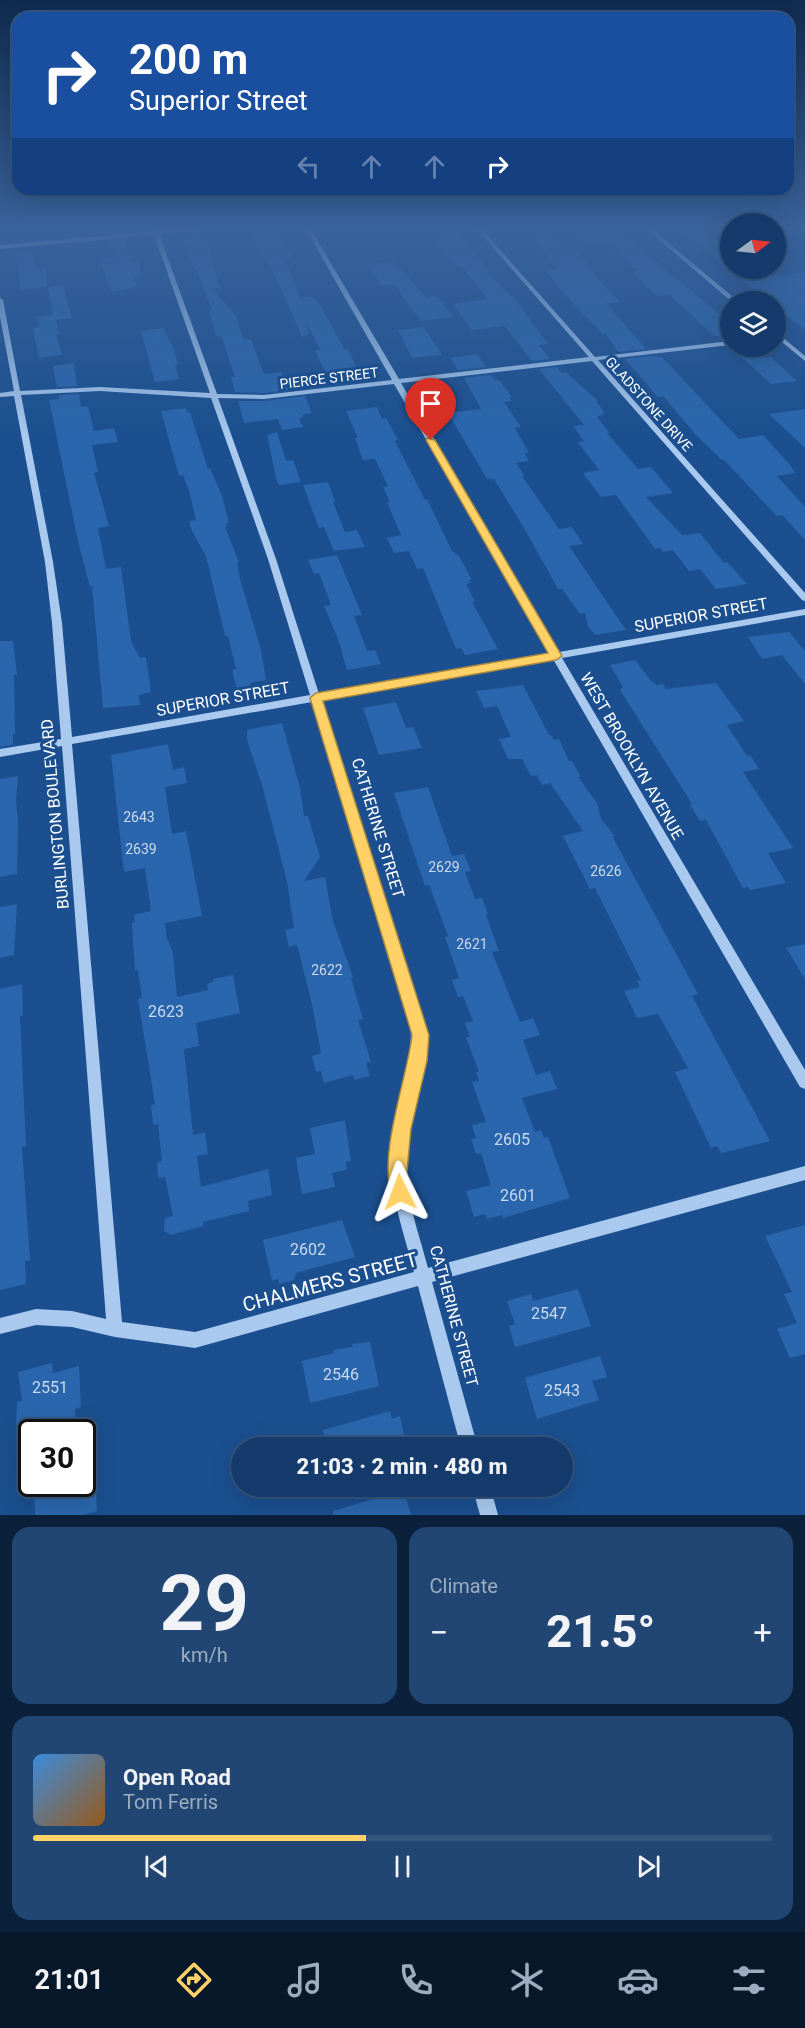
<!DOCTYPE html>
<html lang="en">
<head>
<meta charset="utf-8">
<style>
	:root { --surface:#143b6b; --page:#214673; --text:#f1f3f6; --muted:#9dadc1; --line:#33557e; --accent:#ffd166 }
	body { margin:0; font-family:Roboto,sans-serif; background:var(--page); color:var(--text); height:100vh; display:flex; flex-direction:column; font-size:22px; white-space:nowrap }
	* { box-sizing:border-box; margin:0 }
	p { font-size:20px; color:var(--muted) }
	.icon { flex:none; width:33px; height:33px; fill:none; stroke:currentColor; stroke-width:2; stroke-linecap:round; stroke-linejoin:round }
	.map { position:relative; height:1515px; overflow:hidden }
	.drawer { display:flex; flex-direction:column; gap:12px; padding:12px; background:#0b203b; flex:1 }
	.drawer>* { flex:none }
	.guide { position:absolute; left:12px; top:12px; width:782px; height:183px; border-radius:18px; box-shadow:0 6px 24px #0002,0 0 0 2px var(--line); background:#1a4fa0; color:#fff; overflow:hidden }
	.needle { width:39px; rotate:75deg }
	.controls { position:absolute; left:720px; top:213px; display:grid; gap:12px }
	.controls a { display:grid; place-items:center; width:66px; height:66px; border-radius:50%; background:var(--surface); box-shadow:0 6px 24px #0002,0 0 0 2px var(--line); font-size:30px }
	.speed { position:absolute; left:18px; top:1419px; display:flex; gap:12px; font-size:30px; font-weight:700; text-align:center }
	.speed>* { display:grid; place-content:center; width:78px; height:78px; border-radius:50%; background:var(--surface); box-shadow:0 6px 24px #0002,0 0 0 2px var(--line); line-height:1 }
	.speed .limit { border:3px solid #111; border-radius:9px; background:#fff; color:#111 }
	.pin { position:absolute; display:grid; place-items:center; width:51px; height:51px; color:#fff; margin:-62px -26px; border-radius:50% 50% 50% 0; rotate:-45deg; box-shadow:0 0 6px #0007 }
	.pin .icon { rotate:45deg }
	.me { position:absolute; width:66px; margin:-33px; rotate:357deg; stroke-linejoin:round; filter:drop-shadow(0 0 4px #0008) }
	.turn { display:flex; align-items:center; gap:21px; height:126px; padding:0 18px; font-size:27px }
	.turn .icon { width:78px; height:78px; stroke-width:2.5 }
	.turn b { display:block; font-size:42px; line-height:51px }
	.lanes { display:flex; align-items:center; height:57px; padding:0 18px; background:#0003; justify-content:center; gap:30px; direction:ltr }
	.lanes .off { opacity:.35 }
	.big { font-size:45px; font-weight:800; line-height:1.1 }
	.drawer .widget { flex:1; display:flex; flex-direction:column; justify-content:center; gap:9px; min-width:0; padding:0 21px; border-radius:18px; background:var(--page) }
	.drawer .dial { align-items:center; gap:0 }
	.dial b { font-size:78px; line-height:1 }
	.song { display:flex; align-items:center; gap:18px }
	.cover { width:72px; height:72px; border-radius:9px; background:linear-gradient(135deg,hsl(210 70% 55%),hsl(30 70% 35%)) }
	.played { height:6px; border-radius:3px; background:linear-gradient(90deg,var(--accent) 45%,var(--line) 45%) }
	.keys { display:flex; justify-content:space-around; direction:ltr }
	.heat { display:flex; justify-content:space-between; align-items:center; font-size:33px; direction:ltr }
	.drawer .tiles { flex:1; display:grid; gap:12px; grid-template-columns:1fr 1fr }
	.widget:last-child { grid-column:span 2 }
	.trip { position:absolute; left:231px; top:1437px; width:342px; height:60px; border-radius:30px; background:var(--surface); box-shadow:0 6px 24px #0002,0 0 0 2px var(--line); font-weight:800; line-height:60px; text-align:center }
	.tabs { display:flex; height:96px; justify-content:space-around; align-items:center; background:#08182b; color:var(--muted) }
	.tabs .icon { width:42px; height:42px }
	.tabs .current { color:var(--accent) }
	.tabs b { font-size:27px; color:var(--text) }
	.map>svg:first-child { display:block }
	.building { fill:#2a66ad }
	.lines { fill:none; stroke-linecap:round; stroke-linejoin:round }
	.minor { fill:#a9c9ee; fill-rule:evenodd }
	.route { fill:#ffd166; stroke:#a68842; stroke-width:1.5 }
	.labels { text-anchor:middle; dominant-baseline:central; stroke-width:6; stroke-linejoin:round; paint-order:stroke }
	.far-street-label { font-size:14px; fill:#fff; stroke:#1b4f8f }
	.number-label { font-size:14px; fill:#cad9ea }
	.street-label { font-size:16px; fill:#fff; stroke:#1b4f8f }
	.near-number-label { font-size:16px; fill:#cad9ea }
	.near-street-label { font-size:20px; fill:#fff; stroke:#1b4f8f }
</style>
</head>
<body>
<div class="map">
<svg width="805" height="1515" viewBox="0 0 805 1515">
	<rect width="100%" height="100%" fill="#1b4f8f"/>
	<path class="building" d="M434,226H451L490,271H485L513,297L548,344L539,345L550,359L532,361L505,326L472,330L453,304L488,299L462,267H458L450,258L448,259L435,242L444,241Z
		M703,229L730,249V268H750L762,277L805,272V330L776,307V302H769L681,231Z
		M619,230L719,314L730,316V339L722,340L718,336H714L670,295L657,296L631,271H637L611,244L576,240V234Z
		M279,231L292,258L284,259L295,281L299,298L311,296L319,303L345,350L348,349L361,377L331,381L319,360L315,350H320L305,320L309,334L302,337L281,289L263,253L260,254L251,234Z
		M553,236L561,242H566L588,263L585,264L620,302L606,303L646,349L618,352L605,333L602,334L562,291L545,270L558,269L532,238Z
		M206,237L220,288L212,289L235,314L244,340L251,339L263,372L266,374L281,372L283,376L297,374L302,388L264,393L235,392L231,377H235L222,338L216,336L212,322L209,310H212L197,271L194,270L183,238Z
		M125,240L131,262L138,261L142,277L134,278L137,287L111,292L99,258L114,256L109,241Z
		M32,249L36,270L46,269L47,287L21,290L16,251Z
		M395,261L426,298L437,296L453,317L421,321L394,284L381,286L368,264Z
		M63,285L72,318L56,320L59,334H56L62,355L39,358L33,328L39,327L37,317L53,315L48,287Z
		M424,327L442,355L412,358L398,330Z
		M163,328L174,349L178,364L175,365L179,379L155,382L141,331Z
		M754,348L766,358L771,357L797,381L771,384L735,351Z
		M477,354L486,367L458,370L450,358Z
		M653,356L662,357L739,439L763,435L793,468H791L796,473L777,476L805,507V540L782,515L777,516L724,460H722L696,435L663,396L658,397L625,359Z
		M74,363L77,386L57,387L53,366Z
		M557,367L562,373L566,372L598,401H596L605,413L597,417L610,433H607L638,469L651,467L673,493L646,497L682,535L700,533L724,563L727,562L747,584L716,589L700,569L689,571L673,550L663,552L660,548L655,549L616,495L601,497L583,473L599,470L578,442L584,441L573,426L584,425L539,369Z
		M491,375L495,380H499L512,397L509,398L512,401L504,402L521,427L515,428L529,453H525L529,461L516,463L524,475L522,476L559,529L572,527L583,544L569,546L626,630L595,635L588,626L585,613L580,614L562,589H558L527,533L494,479H487L448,413L481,409L464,378Z
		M79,394L81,407L88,406L94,431L114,428L118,442L92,445L98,472L94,473L109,526L98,528L106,569L121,567L131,641L140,658L146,657L151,692L139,695L140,705L103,708L92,586L90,587L78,541L49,400L59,399V395Z
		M305,396L312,413L302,415L303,418H299L303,427L282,430L278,419L244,423L238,401H264Z
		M377,407L382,419L386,418L398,440L395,441L425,500L427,499L452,551L459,556L472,580H469L471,583L466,584L475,602H472L498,649L465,655L461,648L456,649L423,568L417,569L409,551L394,553L387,538L401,535L387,502H390L383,487L388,486L375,459L363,460L355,438H358L346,411Z
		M186,408L188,413L190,412L208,469L210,468L222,496L229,523H226L227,527H225L239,562H237L240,579L261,650L266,680L250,683L251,688L237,690L232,670L236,669L228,636H225L206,556L192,531L189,521L196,520L189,491L183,475L179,476L161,411Z
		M805,409V448L769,414Z
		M277,432L286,461L293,460L301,482L280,485L277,482L267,435Z
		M328,482L335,502H333L345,532L357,530L365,547L334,551L324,527L319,528L303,485Z
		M337,555L362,615L354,616L367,651L375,650L381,664L347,670L338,639L324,606L331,605L319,573L314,574L308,560Z
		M789,632L805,651V684L782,655L762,659L748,637Z
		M0,641H13L17,675H14L15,734H13V745L0,747Z
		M635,660L652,682L657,685L663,684L666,689L716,683L744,721L727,725L747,756L750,755L759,769L743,772L793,848L768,853L786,883L750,890L748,887L743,888L706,820L700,821L690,805L692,804L620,690L623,687L610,665Z
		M523,685L549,735H551L554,740L559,739L569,761H572L581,777H578L597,803L601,819L615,836H612L698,994L692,996L770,1141L721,1153L717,1146L711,1148L675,1072L688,1068L658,1014L637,1018L624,991L640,987L637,981L641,980L595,888L590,889L563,836L583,831L550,783L542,785L537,775L531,776L522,759H508L499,739L511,737L497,706L484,708L476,691Z
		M396,702L406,728L413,727L422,748L379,755L363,708Z
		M282,723L300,788L304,816H308L320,857L304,881L325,877L333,921L353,977L351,978L363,1019L358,1020L371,1062L366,1063L370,1076L354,1080L353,1075L324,1083L321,1071L316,1072L312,1056L321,1053L312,1004L297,945L289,947L285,930L294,928L287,881L262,785L247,740V730Z
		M168,744L173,770L184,767L187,783L165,787L172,834L186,831L202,916L165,923L167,938L173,953L177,997L208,990L207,984L213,982V979L233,975L240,1013L196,1023L199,1046L184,1049L193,1135L205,1132L208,1154L197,1156L201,1187L268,1169L272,1195L248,1201L249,1211L203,1222V1226L171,1235L164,1231L165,1218L173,1216L165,1177L158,1178L157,1162L162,1161L158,1124L153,1125L151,1105L155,1104L138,999L142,998L138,970H135L134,956L132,923L135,922L134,915L151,911L145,868L124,872L111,755Z
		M18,776L16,802L18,820L17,874L0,877V779Z
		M428,787L452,856L464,854L471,871L465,872L475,899L482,898L488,914L486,915L499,951L492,952L520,1022L533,1018L540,1035L523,1040L536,1075L550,1071L557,1089L522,1098L535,1132L541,1130L544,1138L548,1137L570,1198L503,1218L502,1215L487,1219L485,1214L474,1217L466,1191L491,1185L481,1153L476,1154L471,1139L476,1138L472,1125L486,1122L472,1082L479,1081L476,1072H479L466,1037H470L465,1023L473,1021L463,996L458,997L452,980L459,978L445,937L448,936L429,885L425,886L394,793Z
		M17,904L14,955L0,958V907Z
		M805,944V979L786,948Z
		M22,984L23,1016H20L26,1146L22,1147L30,1260L25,1261L26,1284L0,1290V989Z
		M345,1120L351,1161L346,1162L347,1170L332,1173L335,1187L302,1194L296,1158L315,1154L310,1128Z
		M342,1220L355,1257L296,1273L294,1280L279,1284L278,1279L272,1281L263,1240Z
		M805,1225V1354L790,1358L777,1329L797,1323L784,1294L792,1292L765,1236Z
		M578,1289L591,1326L515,1347L509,1326L515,1324L507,1301L531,1294L533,1301Z
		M370,1342L379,1386L310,1403L302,1361L334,1353L333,1350L353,1347L352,1344Z
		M600,1356L607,1377L592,1381L599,1400L537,1419L525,1378Z
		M52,1363L53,1373L79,1366L81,1407L75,1409L77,1432H23L24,1423L16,1425L17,1402L22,1401L18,1372Z
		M390,1411L392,1419L400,1416L407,1448H326L323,1430Z
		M34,1484H66V1499L96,1490L97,1511L83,1515H35Z
		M404,1490L411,1515H333V1511Z"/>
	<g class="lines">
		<path class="minor" d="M216,226H234L159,234L217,394L264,395L392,380L304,226H309L399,379L589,357L474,226H479L595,357L730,341V345L598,360L805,593V601L802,600L592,361L401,383L559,652L805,609V615L562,658L805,1070V1089L800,1087L553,659L321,700L423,1016C431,1065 409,1104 406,1151C403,1192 418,1229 428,1268L805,1166V1180L432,1282L478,1448H461L418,1286L195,1348L115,1337L72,1327L36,1325L0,1334V1318L36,1309L72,1311L106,1319L62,746L0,757V749L61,739L52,623L45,562L14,396L0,397V393L14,391L0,317V298L3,300L20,391L100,387L210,393L154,235L0,249V245ZM394,384L550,654L319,694L276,559L218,398L264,399ZM100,391L211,398L268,559L310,695L72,737L62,623L53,562L21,395ZM312,702L409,1016C417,1063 397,1099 392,1144C387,1188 403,1229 414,1272L195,1332L122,1322L72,744Z
			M643,226H648L739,302H732Z
			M798,226L805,227V231Z
			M776,332L805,356V361L776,337Z
			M472,1486H490L498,1515H480Z"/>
	</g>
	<linearGradient id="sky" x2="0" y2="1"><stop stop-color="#0f2b4f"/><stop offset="0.52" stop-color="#39639b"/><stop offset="1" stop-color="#39639b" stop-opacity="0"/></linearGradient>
	<rect width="805" height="438" fill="url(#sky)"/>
	<path class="route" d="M427,438L435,440L562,656L556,660L323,701L429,1035L427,1061L411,1129L407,1171L409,1192L407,1199L400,1202L393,1199C376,1158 407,1080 412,1035L310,698L316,693L548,653L426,440Z"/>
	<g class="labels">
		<g class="far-street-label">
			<text transform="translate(329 378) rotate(-7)">PIERCE STREET</text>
			<text transform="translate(649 404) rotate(48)">GLADSTONE DRIVE</text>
		</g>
		<g class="number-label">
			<text x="139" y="817">2643</text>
			<text x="141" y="849">2639</text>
			<text x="444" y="867">2629</text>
			<text x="606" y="871">2626</text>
			<text x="472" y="944">2621</text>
			<text x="327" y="970">2622</text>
		</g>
		<g class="street-label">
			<text transform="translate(701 615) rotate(-10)">SUPERIOR STREET</text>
			<text transform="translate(223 699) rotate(-10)">SUPERIOR STREET</text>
			<text transform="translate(632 756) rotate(60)">WEST BROOKLYN AVENUE</text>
			<text transform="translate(55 814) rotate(-95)">BURLINGTON BOULEVARD</text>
			<text transform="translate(378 828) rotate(73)">CATHERINE STREET</text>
			<text transform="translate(454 1316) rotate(75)">CATHERINE STREET</text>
		</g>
		<g class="near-number-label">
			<text x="166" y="1011">2623</text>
			<text x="512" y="1139">2605</text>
			<text x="518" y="1195">2601</text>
			<text x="308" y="1249">2602</text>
			<text x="549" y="1313">2547</text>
			<text x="341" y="1374">2546</text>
			<text x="50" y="1387">2551</text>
			<text x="562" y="1390">2543</text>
		</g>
		<g class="near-street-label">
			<text transform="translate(330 1282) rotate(-15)">CHALMERS STREET</text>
		</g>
	</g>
</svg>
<div class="controls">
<a><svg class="needle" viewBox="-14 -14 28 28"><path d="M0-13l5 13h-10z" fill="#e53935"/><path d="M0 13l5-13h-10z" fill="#9dadc1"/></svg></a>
<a><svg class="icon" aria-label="layers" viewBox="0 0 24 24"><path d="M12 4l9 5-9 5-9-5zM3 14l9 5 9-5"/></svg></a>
</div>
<div class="speed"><div class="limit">30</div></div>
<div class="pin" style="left:431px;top:440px;background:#d93025"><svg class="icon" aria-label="arrive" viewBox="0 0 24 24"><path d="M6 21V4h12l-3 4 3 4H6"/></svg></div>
<svg class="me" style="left:400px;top:1192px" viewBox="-20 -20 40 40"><path d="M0-17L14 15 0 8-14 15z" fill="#ffd166" stroke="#fff" stroke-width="4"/></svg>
<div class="trip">21:03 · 2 min · 480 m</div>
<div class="guide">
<div class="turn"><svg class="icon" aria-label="right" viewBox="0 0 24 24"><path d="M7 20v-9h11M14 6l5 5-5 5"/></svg><div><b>200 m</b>Superior Street</div></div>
<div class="lanes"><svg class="icon off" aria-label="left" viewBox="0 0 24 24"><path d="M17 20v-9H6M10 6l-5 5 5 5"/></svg><svg class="icon off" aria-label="ahead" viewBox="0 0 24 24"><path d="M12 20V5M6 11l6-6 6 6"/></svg><svg class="icon off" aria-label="ahead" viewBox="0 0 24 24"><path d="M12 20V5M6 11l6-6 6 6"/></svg><svg class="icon" aria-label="right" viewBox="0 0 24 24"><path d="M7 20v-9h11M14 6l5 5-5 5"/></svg></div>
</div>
</div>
<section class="drawer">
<div class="tiles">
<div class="widget dial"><b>29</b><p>km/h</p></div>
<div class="widget"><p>Climate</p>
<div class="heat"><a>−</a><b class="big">21.5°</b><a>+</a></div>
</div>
<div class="widget">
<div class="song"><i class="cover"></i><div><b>Open Road</b><p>Tom Ferris</p></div></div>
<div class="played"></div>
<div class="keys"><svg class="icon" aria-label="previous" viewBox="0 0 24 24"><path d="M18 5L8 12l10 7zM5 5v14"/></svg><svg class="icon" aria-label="pause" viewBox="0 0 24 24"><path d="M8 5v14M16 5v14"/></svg><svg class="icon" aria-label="next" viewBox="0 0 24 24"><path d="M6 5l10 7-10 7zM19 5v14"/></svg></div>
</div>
</div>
</section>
<nav class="tabs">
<b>21:01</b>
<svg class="icon current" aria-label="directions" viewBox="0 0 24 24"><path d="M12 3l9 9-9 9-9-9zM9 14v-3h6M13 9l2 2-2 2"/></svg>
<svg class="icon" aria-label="music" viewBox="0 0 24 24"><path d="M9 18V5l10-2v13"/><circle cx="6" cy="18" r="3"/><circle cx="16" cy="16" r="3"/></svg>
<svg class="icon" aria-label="phone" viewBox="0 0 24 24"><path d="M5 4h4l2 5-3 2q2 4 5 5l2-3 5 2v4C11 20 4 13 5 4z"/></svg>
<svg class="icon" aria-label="climate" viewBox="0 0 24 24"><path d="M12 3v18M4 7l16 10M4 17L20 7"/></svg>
<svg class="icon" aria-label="car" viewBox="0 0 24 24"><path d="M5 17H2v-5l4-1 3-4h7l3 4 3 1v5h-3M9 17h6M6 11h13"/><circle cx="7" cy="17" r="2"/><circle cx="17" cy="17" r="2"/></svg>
<svg class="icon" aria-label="filters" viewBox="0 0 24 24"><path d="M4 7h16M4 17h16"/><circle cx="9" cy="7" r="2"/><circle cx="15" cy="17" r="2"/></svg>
</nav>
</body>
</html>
